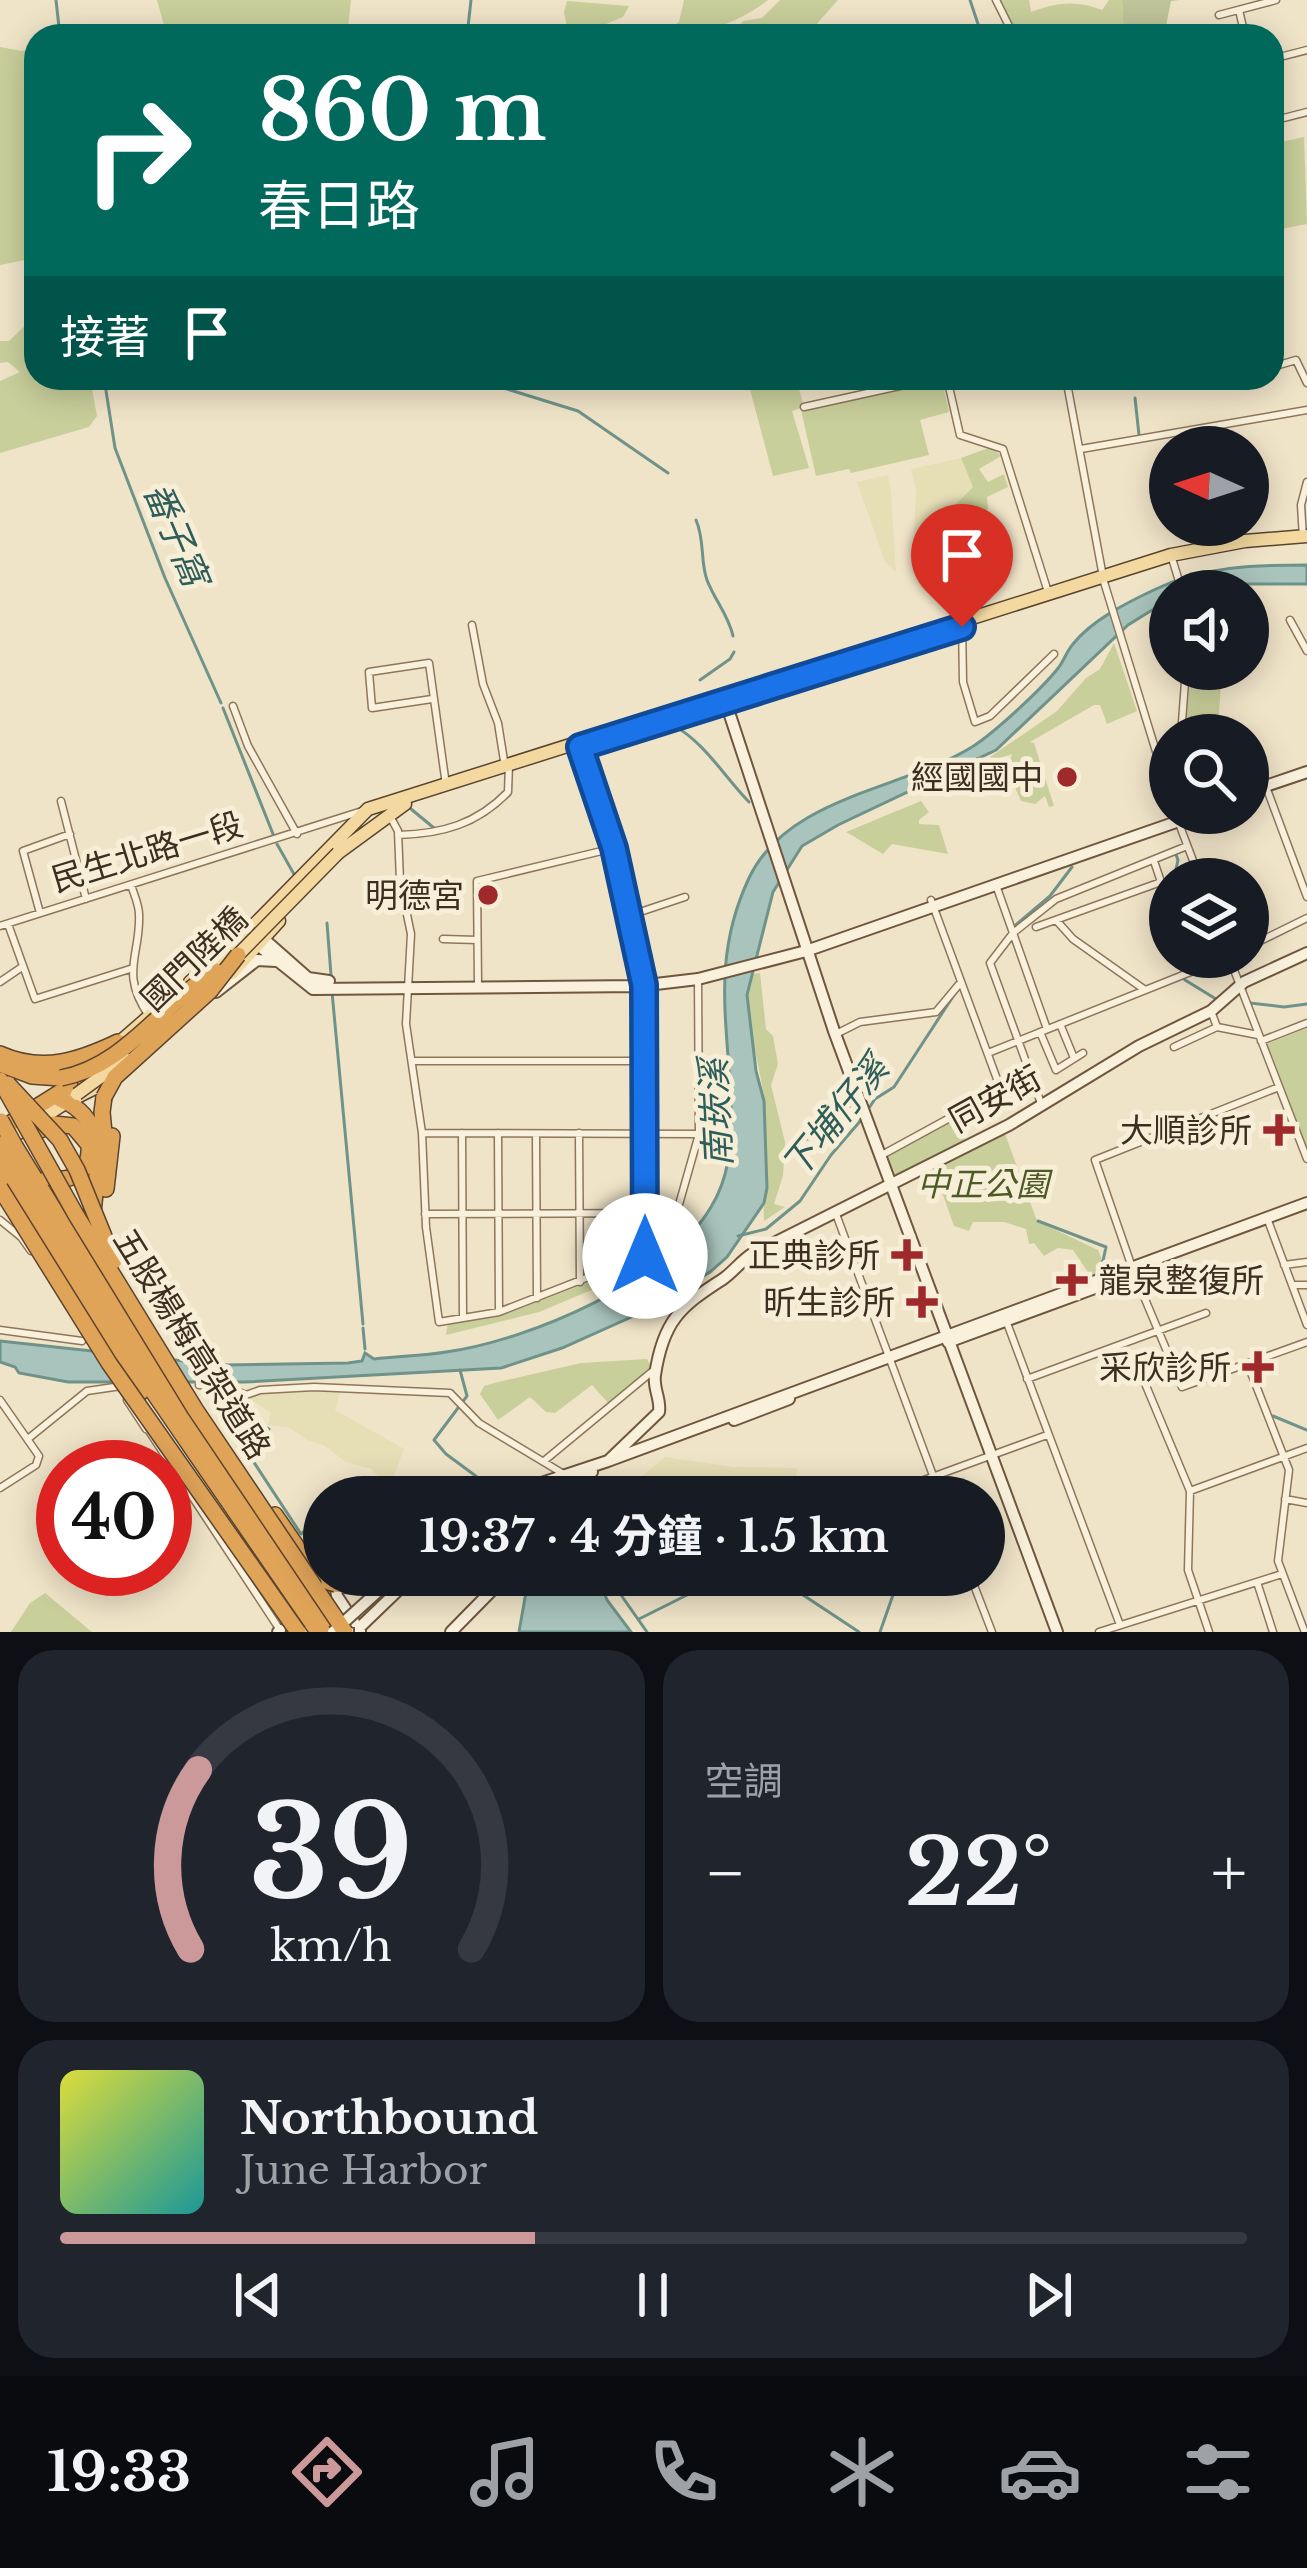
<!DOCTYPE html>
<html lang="zh-TW">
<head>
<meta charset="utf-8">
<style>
	:root { --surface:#171b24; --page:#20242c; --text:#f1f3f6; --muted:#9ea1a6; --line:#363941; --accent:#cc999b }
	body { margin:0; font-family:"Libre Baskerville","Noto Sans TC",serif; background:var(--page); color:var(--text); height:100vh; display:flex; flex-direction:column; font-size:45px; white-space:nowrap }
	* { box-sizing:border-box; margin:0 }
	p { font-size:39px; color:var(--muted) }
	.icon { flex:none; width:66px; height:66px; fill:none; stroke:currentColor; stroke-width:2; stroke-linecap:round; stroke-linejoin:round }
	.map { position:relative; height:1632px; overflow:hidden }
	.sheet { display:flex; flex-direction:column; gap:18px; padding:18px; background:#0d0f14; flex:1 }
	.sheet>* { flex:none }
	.banner { position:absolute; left:24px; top:24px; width:1260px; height:366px; border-radius:36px; box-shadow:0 6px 30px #0003; background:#00695c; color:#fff; overflow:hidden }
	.needle { width:78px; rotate:273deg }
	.tools { position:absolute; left:1149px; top:426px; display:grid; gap:24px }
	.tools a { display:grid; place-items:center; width:120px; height:120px; border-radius:50%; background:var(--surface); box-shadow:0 6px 30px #0003; font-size:60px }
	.speed { position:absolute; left:36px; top:1440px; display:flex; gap:24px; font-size:60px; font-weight:700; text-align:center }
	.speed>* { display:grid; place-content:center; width:156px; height:156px; border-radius:50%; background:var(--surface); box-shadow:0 6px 30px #0003; line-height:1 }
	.speed .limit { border:18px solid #d22; background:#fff; color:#111 }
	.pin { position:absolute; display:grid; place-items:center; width:102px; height:102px; color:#fff; margin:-123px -51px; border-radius:50% 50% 50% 0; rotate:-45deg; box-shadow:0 0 12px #0007 }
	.pin .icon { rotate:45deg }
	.me { position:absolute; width:132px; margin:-66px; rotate:0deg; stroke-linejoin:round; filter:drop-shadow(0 0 9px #0008) }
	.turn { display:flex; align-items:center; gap:42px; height:252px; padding:0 36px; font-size:54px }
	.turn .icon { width:156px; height:156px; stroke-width:2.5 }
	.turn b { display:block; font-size:84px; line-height:102px }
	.then { display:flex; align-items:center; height:114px; padding:0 36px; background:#0003; gap:24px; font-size:45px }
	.big { font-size:90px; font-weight:700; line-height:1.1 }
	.sheet .card { flex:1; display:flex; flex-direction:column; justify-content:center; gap:18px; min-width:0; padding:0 42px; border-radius:36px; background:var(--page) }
	.sheet .dial { align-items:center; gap:0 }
	.dial svg { height:312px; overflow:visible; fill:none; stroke:var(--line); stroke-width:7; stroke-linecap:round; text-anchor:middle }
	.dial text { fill:var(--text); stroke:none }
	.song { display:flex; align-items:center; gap:36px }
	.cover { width:144px; height:144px; border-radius:18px; background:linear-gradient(135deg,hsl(60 70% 55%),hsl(180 70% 35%)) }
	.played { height:12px; border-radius:6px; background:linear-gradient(90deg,var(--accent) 40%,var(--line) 40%) }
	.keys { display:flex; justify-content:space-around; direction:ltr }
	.heat { display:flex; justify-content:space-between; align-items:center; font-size:66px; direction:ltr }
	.sheet .tiles { flex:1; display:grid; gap:18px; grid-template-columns:1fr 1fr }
	.card:last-child { grid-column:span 2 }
	.trip { position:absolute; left:303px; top:1476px; width:702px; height:120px; border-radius:60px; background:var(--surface); box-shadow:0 6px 30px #0003; font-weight:700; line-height:120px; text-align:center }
	.tab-bar { display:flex; height:192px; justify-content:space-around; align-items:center; background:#090b0e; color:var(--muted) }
	.tab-bar .icon { width:84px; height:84px }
	.tab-bar .on { color:var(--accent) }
	.tab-bar b { font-size:54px; color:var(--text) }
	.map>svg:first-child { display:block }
	.farmland { fill:#e6deb5 }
	.green { fill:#c9cf9b }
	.cemetery { fill:#bfc49a }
	.water { fill:#a9c4bc; stroke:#6f938a; stroke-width:3 }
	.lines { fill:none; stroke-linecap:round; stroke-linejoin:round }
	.stream { stroke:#6f938a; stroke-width:3 }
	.street-casing { stroke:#8d765c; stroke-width:9 }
	.secondary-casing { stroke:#6f573f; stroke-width:14 }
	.primary-casing { stroke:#5b4430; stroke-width:15 }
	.highway-casing { stroke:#5b4430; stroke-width:18 }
	.street { stroke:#faf1dc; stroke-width:6 }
	.secondary { stroke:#faf1dc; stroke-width:10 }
	.primary { stroke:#f3d9a0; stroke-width:12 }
	.highway { stroke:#e0a458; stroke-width:15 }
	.secondary-bridge-casing { stroke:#6f573f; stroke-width:14; stroke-linecap:butt }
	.primary-bridge-casing { stroke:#5b4430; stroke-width:15; stroke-linecap:butt }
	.highway-bridge-casing { stroke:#5b4430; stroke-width:18; stroke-linecap:butt }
	.secondary-bridge { stroke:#faf1dc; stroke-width:10 }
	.primary-bridge { stroke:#f3d9a0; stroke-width:12 }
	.highway-bridge { stroke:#e0a458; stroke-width:15 }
	.route-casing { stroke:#114b97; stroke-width:30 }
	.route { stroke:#1a73e8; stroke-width:21 }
	.poi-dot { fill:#9e2a2b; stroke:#f7eed8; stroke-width:4.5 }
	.labels { text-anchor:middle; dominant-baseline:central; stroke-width:10; stroke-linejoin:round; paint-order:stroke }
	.poi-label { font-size:33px; fill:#3d2e20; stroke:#f7eed8; text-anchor:end }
	.street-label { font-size:33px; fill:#3d2e20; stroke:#f7eed8 }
	.park-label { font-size:33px; font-style:italic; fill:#4d5a26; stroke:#f7eed8 }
	.water-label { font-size:36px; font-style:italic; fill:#2f5d5a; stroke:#f7eed8 }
</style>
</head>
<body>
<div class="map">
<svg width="1307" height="1632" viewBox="0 0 1307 1632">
	<rect width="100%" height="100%" fill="#f0e4c8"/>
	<path class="farmland" d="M961,458L973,487L955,505L960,554L930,557L926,551L913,550L916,490L911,469Z
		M888,475L891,493L896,572L885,562L857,482Z
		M313,1388L340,1392L335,1410L404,1449L389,1488L383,1487L380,1478L371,1469L346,1462L325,1446L307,1440L288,1427L268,1425L271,1413L247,1397L255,1391Z
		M665,1457L734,1467L797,1468L796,1480H777L772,1497H639L624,1491Z"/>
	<path class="green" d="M157,0H351L347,36H167Z
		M684,0H768C736,25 698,36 658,36L679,22Z
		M780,0H838L806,36H731L743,21L762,18Z
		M993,0H1029L1031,12C1056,2 1078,0 1102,10L1109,0H1122L1124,36L1116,32L1107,36H1009Z
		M567,1L629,6L623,17L591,30L594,36H569L564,12Z
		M36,46V271L25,260L0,265V47L22,51Z
		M1304,137L1307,224L1276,230L1281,267L1272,272V144Z
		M33,318L36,319V378H90L97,416L89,427L0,453V381L20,372L8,362L0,363V341H9Z
		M747,378H796L804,407L792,411L809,468L773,476Z
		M942,380L949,412L920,420L929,455L851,473L849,469L816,476L801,410Z
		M991,447L1001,456L979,469L988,482L1004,474L1008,487L987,497L988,509L983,512L980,508L964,511L969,530L983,529L973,540L959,543L955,505L973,487L961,458Z
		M1114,643L1137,711L1107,724L1100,705H1094L1030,742L1034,743L1054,806L1049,807L1045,796L1035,804L1021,801L1007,769L1012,754L991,761L990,757L1057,711L1086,678L1100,669Z
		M1191,669H1222L1218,729L1186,726Z
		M921,801L929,812L919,820V824L939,825L948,854L892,844L883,854L846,832Z
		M760,973L766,1029L773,1036L778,1064L771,1085L785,1142L783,1176L774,1204L785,1207L764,1221C762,1184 768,1146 765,1107C761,1062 742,1021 750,974Z
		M1307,1028V1147L1267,1044Z
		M956,1119L966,1143L896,1179L887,1156Z
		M1004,1131L1037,1221L1098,1250L1107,1272L1092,1278L1073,1250L1058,1248L1044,1256L1034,1243L1029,1244L1026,1229L1004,1222H973L969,1231L954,1226L933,1167Z
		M632,1266L637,1271L539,1312L446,1335L448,1323L503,1315Z
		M647,1359L652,1368L610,1405L592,1385L555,1413L546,1412L530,1397L498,1420L480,1394L484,1386L494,1383L581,1363Z
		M45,1593L92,1632H11L30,1603Z"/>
	<path class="cemetery" d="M1122,0H1180L1171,1L1164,36H1124Z"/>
	<path class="water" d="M1307,565V584H1237L1170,591V599L1128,625L996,750L838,825L802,846L773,892L747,995L756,1071L764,1101L767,1188L764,1203L727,1257L710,1272L647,1310L562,1348L501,1368L245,1382H68L19,1373L15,1367L0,1362V1341L221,1365L348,1363L362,1361L365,1353L374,1359C398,1356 422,1356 446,1352C530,1340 667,1282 711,1207C729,1178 732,1144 731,1110C729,1025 710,961 749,878C788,796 902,790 972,747C994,733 1043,688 1059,667C1064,660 1067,651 1073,644C1092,620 1128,602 1156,589C1203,566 1255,565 1307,565Z
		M529,1575H597L607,1600L631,1632H519Z"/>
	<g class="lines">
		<path class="stream" d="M56,0L60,36
			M970,0L982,36
			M467,36L471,0
			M104,378L115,448L165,578L221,703
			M471,378L578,411L668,473
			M1135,398L1139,435
			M696,520C705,540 700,561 707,580C715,601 728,614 733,636
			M700,680L730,659L734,652
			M223,708L273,834
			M673,725C704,742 724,776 749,802
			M411,809L434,828
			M277,844L295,876
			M1174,879L1178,860L1175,852
			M327,923L331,975
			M1011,929L1050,896L1072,867
			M1179,957L1185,980L1216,999
			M332,992L363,1324
			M1250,1003L1284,1007L1307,1004
			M867,1111L875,1099L894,1087L954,995
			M1038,1221L1106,1247L1101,1270
			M738,1236L766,1229L800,1201L831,1155L862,1119
			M363,1328L365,1349
			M460,1370L467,1396L434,1440L446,1454L496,1491
			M1273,1416L1307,1430
			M250,1456L223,1412H232L243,1423L252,1420L269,1429
			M251,1458L301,1534L307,1529L324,1542
			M607,1575L647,1632
			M765,1575L797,1591L859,1632
			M699,1589L721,1576H738
			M639,1619L697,1590
			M880,1632L900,1575"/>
		<g class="street-casing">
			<path id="street" d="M996,0L1014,36
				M1239,10L1245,36
				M1219,15L1276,0
				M1272,59L1307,50
				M1272,121L1307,112
				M1272,367L1296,360L1307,383
				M947,378L960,435L1003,449L1048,592
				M1066,378L1104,582L1170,797
				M1161,378L1164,385L1201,384L1228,378
				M797,384L824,378
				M804,407L936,378
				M1081,449L1307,410
				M1303,538L1301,505L1307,482
				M1171,555L1182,591
				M1290,620L1307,651
				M962,622L963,682L975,722L990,716L1054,654
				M472,625L483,684L498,723L505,767
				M432,699L372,708L369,672L429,663L446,785
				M233,706L248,746L297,834
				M1181,735L1186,669
				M1268,792L1307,897
				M61,801L86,899
				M1175,813L1200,879
				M391,818L398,831L400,881L411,934L406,1024L422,1133L426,1227L439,1322L499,1312L645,1255
				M398,835C442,834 477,824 508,792L509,764
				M131,885C134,894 139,905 139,914C141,955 119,973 149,1016
				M996,885L1047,1029
				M40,913L23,851L70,834
				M625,917L685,897
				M1056,920L1073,939L1145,990
				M8,924L35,999L130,969
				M0,926L362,811
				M1036,927L1161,882L1155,864
				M443,939L477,940
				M1248,947L1307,918
				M1229,957L1307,1159
				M0,982L22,967
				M478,986L477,881L614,848
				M1060,1024L1074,1058
				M1217,1027L1258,1035
				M1040,1032L1056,1070L1083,1053
				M836,1034L860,1022L936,1012L961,982
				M1261,1041L1307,1023
				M1174,1047L1217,1027L1211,1011
				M988,1053L1228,957
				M412,1061H642
				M1279,1087L1095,1160L1134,1273L1182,1387L1307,1342
				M1042,1106L990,963L1013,933L1056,899L1187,846
				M422,1133L699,1134
				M462,1133L463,1318
				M498,1133L499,1312
				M579,1133L580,1282
				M536,1134L537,1298
				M807,1136L827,1120L862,1106
				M880,1156L1001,1090L931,900
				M425,1214L668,1213L678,1208L699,1134L698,979
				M836,1214L941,1497
				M1267,1218L1307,1325
				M0,1220L21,1237L31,1251
				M1284,1265L1307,1262
				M1292,1285H1307
				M1007,1323L1120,1625
				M0,1330L82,1341
				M1134,1357L1190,1491L1188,1570L1209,1632
				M1248,1365L1289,1470L1278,1561L1304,1630
				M1027,1379L1206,1313
				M199,1385L228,1387L246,1395L260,1390L314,1387L450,1393L479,1423L562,1473
				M0,1400L39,1456L36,1465L0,1488
				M127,1400L146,1429
				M147,1428L280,1630
				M29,1438L87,1391L121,1386
				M544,1461L654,1370
				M894,1491L1047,1435
				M1190,1491L1307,1448
				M1285,1499L1307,1503
				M970,1575L992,1632
				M1257,1582L1273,1632
				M1099,1632L1282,1574"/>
		</g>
		<g class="secondary-casing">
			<path id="secondary" d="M724,697L834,1031L1057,1632
				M575,743L612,860L639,986L640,1260
				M1248,792L1307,772
				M257,933L308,978L329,981
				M258,945L313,989L639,986L698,979L806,951L1202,813
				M216,992L257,960L276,961
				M948,1342L1122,1278
				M734,1420L789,1399
				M608,1461L659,1412C661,1399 653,1389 655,1375C663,1322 679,1307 723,1279C734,1271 741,1261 752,1254L1009,1125L1139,1046L1211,1011L1244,982L1307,953
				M499,1497L608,1461L1307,1203
				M522,1497L592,1472
				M567,1497L583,1477
				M334,1575L337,1596L354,1622
				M341,1575L365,1576
				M278,1632L280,1630
				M360,1632V1627L414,1575
				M451,1632L507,1575"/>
		</g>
		<g class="primary-casing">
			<path id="primary" d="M338,853L405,804
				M232,973L279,921
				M190,982L251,928L368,809L1171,555L1245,541L1307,536
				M113,1048L161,1006
				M69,1101L115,1078
				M6,1141L70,1100"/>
		</g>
		<g class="highway-casing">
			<path id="highway" d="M0,1054C43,1073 78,1061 118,1042
				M0,1064L32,1076L61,1078
				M104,1097L102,1112L105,1143
				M60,1099C112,1120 96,1171 93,1214
				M0,1130L70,1086
				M40,1130L54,1124L73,1126L89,1145C91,1171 73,1184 48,1177
				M16,1148L161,1383L333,1632
				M6,1155L147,1383L318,1632
				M0,1166L141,1392
				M106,1189L112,1136
				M275,1515L306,1560L329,1582
				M336,1584L354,1586L383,1575"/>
		</g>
		<use href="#street" class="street"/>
		<use href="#secondary" class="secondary"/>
		<use href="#primary" class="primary"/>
		<use href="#highway" class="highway"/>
		<g class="secondary-bridge-casing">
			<path id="secondary-bridge" d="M333,1632L396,1575"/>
		</g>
		<g class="primary-bridge-casing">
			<path id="primary-bridge" d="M233,960L338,853
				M77,1094L125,1059"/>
		</g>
		<g class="highway-bridge-casing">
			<path id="highway-bridge" d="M61,1078C126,1066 162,1003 216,971
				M0,1080L76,1215L195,1409L345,1632
				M8,1084L60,1140L77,1170L114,1261
				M104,1097L115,1077L210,991L238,955
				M1,1121L16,1148
				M0,1144L6,1155
				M0,1188L109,1363L298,1632
				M329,1582L336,1584"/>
		</g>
		<use href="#secondary-bridge" class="secondary-bridge"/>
		<use href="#primary-bridge" class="primary-bridge"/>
		<use href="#highway-bridge" class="highway-bridge"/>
	</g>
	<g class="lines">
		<g class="route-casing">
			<path id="route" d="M645,1256L644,985L614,848L580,747L962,627"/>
		</g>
		<use href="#route" class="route"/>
	</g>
	<g class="poi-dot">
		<circle cx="1067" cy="777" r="12"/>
		<circle cx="488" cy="895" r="12"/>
		<path d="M1273 1112h12v12h12v12h-12v12h-12v-12h-12v-12h12z"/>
		<path d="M901 1237h12v12h12v12h-12v12h-12v-12h-12v-12h12z"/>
		<path d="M1066 1262h12v12h12v12h-12v12h-12v-12h-12v-12h12z"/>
		<path d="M916 1284h12v12h12v12h-12v12h-12v-12h-12v-12h12z"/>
		<path d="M1252 1349h12v12h12v12h-12v12h-12v-12h-12v-12h12z"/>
	</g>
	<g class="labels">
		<g class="poi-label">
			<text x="1043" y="777">經國國中</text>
			<text x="464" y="895">明德宮</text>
			<text x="1252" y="1130">大順診所</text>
			<text x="880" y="1255">正典診所</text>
			<text x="1099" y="1280" text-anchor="start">龍泉整復所</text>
			<text x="895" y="1302">昕生診所</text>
			<text x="1231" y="1367">采欣診所</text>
		</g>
		<g class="street-label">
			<text transform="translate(147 852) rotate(-17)">民生北路一段</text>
			<text transform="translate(194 959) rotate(-44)">國門陸橋</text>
			<text transform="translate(995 1099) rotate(-29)">同安街</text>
			<text transform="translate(192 1344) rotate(58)">五股楊梅高架道路</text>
		</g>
		<g class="park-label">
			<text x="983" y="1184">中正公園</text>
		</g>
		<g class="water-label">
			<text transform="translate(176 534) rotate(67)">番子窩</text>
			<text transform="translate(716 1113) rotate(-93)">南崁溪</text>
			<text transform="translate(835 1117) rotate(-51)">下埔仔溪</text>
		</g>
	</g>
</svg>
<div class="tools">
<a><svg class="needle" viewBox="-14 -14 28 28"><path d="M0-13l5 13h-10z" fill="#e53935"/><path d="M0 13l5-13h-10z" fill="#9ea1a6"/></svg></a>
<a><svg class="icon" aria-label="sound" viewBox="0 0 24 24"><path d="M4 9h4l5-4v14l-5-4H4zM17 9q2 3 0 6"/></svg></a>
<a><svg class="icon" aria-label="search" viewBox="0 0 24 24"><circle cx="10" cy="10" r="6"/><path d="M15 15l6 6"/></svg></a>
<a><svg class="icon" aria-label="layers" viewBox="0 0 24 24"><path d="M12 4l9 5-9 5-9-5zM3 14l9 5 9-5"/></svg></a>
</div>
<div class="speed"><div class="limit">40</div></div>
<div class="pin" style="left:962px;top:627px;background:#d93025"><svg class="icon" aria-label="arrive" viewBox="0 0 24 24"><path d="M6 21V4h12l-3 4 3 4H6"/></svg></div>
<svg class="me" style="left:645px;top:1256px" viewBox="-20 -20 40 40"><circle r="19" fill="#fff"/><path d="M0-13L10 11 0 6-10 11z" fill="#1a73e8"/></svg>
<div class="trip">19:37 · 4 分鐘 · 1.5 km</div>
<div class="banner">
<div class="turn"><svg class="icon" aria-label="right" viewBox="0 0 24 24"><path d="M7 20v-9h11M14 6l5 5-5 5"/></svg><div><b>860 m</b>春日路</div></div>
<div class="then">接著<svg class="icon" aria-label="arrive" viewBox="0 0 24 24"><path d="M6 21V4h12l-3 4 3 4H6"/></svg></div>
</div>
</div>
<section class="sheet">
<div class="tiles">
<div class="card dial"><svg viewBox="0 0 100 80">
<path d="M14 69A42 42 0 1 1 86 69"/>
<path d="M14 69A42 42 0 0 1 16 23" stroke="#cc999b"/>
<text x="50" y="56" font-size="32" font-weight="700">39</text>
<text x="50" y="72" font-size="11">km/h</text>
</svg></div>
<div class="card"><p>空調</p>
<div class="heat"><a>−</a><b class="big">22°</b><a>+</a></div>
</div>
<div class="card">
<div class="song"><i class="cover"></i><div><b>Northbound</b><p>June Harbor</p></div></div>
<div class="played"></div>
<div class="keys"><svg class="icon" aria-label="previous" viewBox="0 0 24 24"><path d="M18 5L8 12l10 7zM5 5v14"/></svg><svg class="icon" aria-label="pause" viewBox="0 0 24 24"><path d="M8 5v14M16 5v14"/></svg><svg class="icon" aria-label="next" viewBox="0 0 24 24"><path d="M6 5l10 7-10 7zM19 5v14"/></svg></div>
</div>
</div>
</section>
<nav class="tab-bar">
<b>19:33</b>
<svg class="icon on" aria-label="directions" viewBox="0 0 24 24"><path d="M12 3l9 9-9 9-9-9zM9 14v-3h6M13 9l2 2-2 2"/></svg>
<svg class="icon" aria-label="music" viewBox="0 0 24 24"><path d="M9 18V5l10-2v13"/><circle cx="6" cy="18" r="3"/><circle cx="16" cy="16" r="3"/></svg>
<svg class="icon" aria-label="phone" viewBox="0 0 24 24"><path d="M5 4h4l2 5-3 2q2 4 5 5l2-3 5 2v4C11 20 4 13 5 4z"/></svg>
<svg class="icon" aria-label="climate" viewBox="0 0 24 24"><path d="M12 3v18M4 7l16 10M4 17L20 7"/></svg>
<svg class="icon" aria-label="car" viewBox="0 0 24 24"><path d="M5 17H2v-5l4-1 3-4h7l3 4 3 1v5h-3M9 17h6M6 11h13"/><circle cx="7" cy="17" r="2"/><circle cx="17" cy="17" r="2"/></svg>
<svg class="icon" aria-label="filters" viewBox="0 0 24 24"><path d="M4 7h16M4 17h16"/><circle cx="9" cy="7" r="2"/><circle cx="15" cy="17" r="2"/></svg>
</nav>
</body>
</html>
